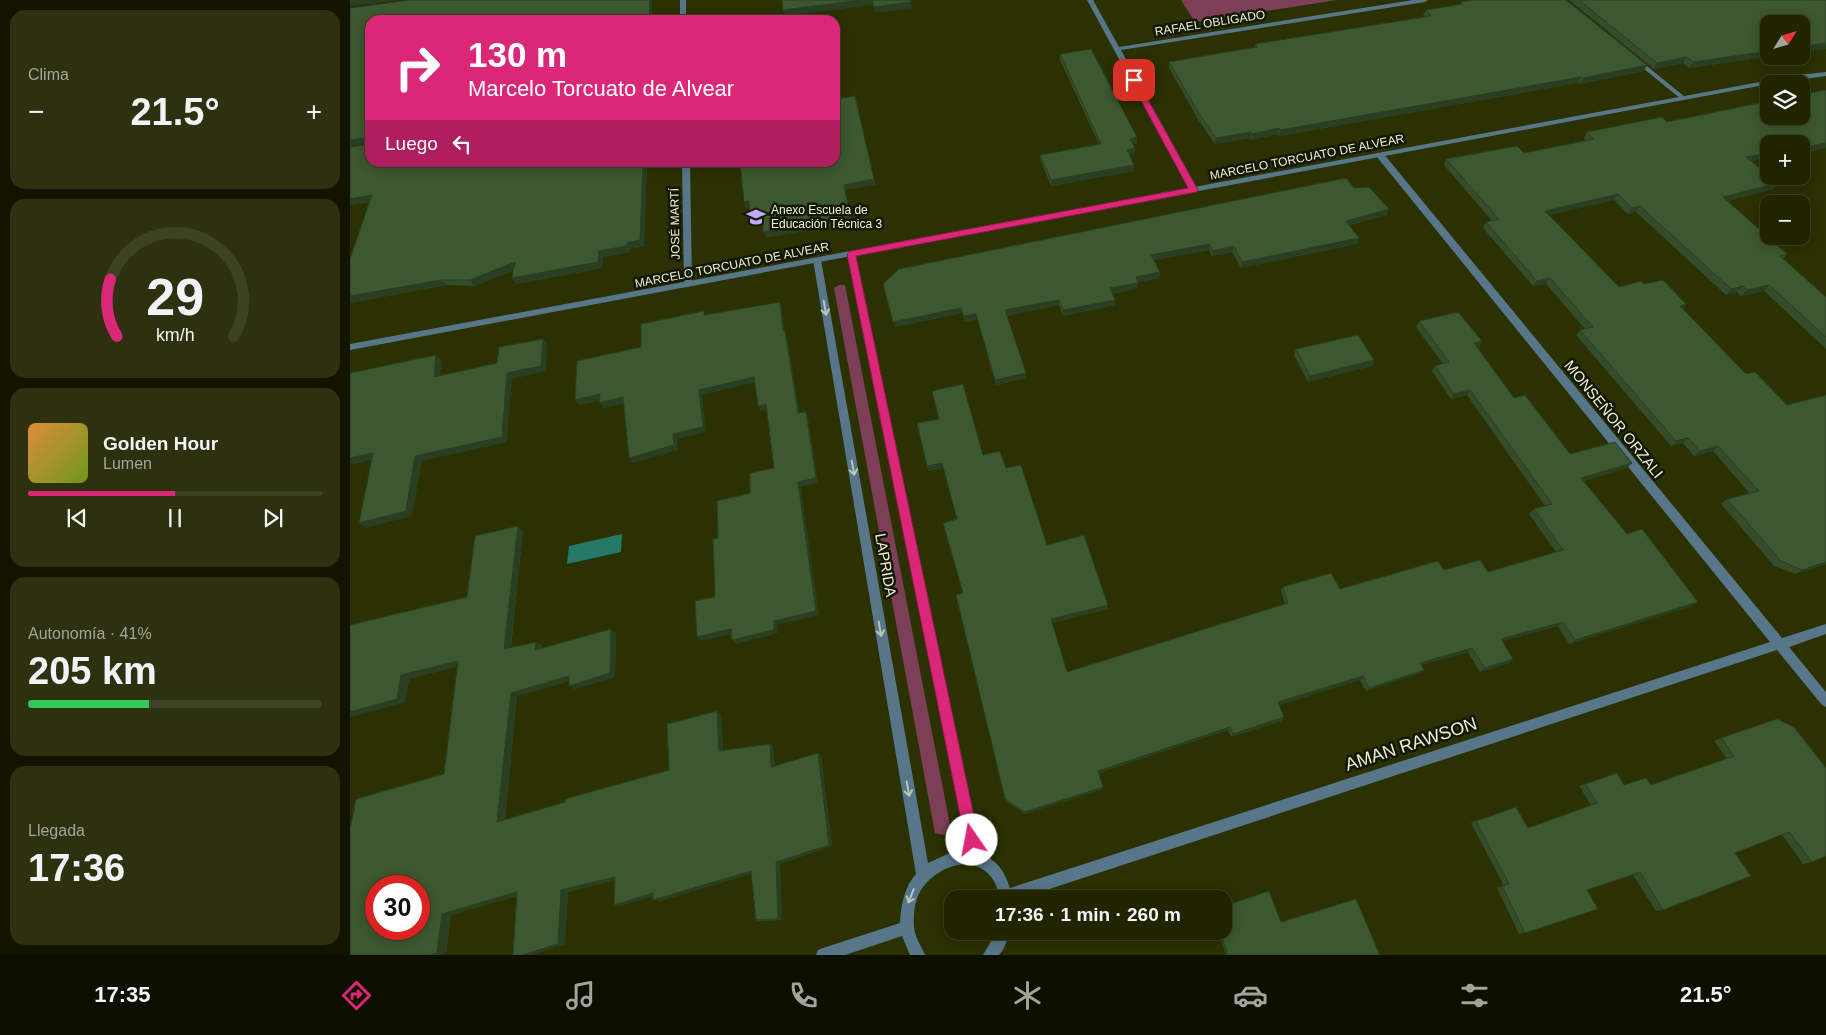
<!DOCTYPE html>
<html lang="es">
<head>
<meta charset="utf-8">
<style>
	:root { --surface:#202500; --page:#2d310f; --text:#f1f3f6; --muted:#a2a599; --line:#3d4222; --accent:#db2777 }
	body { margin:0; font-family:Helvetica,sans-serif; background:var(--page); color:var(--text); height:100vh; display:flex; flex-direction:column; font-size:19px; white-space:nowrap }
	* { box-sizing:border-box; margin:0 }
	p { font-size:16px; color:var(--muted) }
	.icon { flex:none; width:28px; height:28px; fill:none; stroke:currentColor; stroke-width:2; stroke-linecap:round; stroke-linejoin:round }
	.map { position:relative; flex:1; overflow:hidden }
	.details { display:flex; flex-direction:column; gap:10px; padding:10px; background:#121400; width:350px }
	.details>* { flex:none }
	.guide { position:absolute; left:15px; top:15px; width:475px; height:152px; border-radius:15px; box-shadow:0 2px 12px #0003,0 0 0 1px var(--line); background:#db2777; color:#fff; overflow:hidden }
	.needle { width:32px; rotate:53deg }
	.fabs { position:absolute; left:1410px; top:15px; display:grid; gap:10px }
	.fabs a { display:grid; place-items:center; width:50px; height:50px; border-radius:10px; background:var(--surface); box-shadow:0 2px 12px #0003,0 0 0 1px var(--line); font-size:25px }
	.speed { position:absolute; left:15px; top:875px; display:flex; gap:10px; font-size:25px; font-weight:700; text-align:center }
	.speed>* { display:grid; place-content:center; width:65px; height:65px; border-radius:50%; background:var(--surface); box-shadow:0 2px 12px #0003,0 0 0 1px var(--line); line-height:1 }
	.speed .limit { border:8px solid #d22; background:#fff; color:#111 }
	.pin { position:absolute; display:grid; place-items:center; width:42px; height:42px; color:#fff; margin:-21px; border-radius:10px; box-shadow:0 2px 8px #0006 }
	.me { position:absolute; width:55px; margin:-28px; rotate:348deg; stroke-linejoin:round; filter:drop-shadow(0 0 4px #0008) }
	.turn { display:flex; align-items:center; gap:18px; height:105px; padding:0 20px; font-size:22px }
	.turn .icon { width:65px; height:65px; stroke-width:2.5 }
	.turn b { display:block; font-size:35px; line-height:42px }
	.then { display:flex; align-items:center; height:48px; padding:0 20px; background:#0003; gap:10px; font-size:19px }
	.big { font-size:38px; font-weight:700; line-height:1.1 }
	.details .card { flex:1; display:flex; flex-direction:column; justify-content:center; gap:8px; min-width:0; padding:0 18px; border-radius:15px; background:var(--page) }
	.details .dial { align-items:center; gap:0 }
	.dial svg { height:130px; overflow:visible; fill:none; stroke:var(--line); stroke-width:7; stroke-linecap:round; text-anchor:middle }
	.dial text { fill:var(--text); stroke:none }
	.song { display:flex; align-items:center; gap:15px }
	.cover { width:60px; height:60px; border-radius:8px; background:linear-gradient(135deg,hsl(30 70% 55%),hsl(80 70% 35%)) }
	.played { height:5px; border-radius:2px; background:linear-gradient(90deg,var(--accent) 50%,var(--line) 50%) }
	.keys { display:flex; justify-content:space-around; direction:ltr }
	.heat { display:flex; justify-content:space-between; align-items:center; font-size:28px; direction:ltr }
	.charge { height:8px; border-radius:4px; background:linear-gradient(90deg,#34c759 41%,var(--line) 0) }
	.trip { position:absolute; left:594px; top:890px; width:288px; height:50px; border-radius:15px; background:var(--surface); box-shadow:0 2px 12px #0003,0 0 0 1px var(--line); font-weight:700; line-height:50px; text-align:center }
	.tabs { display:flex; height:80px; justify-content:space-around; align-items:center; background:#0d0f00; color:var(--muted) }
	.tabs .icon { width:35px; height:35px }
	.tabs .active { color:var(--accent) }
	.tabs b { font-size:22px; color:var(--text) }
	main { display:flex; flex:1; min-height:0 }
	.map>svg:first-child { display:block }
	.green { fill:#7c3f57 }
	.water { fill:#247969 }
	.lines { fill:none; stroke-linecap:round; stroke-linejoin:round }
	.minor { fill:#57768a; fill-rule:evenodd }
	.tertiary { fill:#57768a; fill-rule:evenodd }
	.wall { fill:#344c29 }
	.shaded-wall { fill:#2a3e22 }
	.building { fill:#3c5830; stroke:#2a3e22; fill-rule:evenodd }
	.oneway { stroke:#b7c6bb }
	.route { fill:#db2777; stroke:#8e194d }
	.labels { text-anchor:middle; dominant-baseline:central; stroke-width:5; stroke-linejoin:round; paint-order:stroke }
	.far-street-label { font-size:12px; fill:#ebf1d6; stroke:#141704 }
	.far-poi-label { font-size:12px; fill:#ebf1d6; stroke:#141704; text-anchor:start }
	.street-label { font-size:15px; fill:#ebf1d6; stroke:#141704 }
	.near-street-label { font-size:18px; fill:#ebf1d6; stroke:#141704 }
</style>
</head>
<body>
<main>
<section class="details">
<div class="card"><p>Clima</p>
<div class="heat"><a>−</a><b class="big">21.5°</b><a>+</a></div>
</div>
<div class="card dial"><svg viewBox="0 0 100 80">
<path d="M14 69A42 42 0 1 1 86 69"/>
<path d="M14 69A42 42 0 0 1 10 34" stroke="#db2777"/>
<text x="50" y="56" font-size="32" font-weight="700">29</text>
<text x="50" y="72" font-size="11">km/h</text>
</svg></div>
<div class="card">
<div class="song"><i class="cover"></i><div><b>Golden Hour</b><p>Lumen</p></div></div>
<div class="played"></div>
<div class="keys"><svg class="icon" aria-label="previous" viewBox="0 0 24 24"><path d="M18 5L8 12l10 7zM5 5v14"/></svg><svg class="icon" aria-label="pause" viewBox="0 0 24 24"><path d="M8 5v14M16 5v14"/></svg><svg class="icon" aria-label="next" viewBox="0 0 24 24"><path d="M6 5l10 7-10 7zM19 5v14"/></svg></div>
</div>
<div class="card"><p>Autonomía · 41%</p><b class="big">205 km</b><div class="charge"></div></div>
<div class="card"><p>Llegada</p><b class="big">17:36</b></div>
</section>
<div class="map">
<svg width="1476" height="955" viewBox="0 0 1476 955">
	<rect width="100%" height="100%" fill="#2b3100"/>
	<path class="green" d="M831,0H987L845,22Z
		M489,285H495L601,830L594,835L585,833L484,288Z"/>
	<path class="water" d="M272,534L271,552L217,564L219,546Z"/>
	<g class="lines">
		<path class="minor" d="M330,0H336V20H330Z
			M737,0H743L769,47L1063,0H1078L1075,2L771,50L848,190L844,192L840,190Z
			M1283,58H1287L1335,97V99H1331L1283,60Z
			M1027,153H1033L1432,638L1476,624V634L1439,647L1476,692V707L1472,705L1427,650L669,899H650C648,893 647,886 644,881C626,852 590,865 573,887C565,897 563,914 564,927C565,938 571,945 575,955H560L552,936L495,955H466L468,950L473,948L550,923C551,906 554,887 566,874L463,260L464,258H470L471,260L578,863L600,853L618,851L497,254L501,251L505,254L632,855C648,860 655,873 660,888L1420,642L1027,157Z
			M332,162H340L342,284L338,287L334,284Z
			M647,931H661L653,950L649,955H633Z"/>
		<path class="tertiary" d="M1476,72V76L1419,84L0,350V344L1447,75Z"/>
	</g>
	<path class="wall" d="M60,0H302V20H20V162H297L294,246L280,249V252L253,257L252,268L167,284L162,278L164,270L125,286L96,285L0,303V259L19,202L0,205V147L15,145V144L0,146V8Z
		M1219,0H1476V49L1451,52V24L1419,56H1422L1339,68L1333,63L1304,69Z
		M1111,2L1297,65L1294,71L1230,84L1228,83L929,136L927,134L901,140L900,138L865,144L849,121L819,68V62L904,47L905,44L1075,17L1073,16L1076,10L1110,5Z
		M710,54L787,137V143L782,144L785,148L784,154L779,155L784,165V171L701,186L691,161L690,155L749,144L710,60Z
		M1475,90L1476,91V148L1451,153V144H1419V158L1401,161L1428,183L1423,189L1377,201L1437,254L1433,259L1476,297V349L1414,291L1391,296L1387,292L1376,295L1286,212L1278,214L1264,200L1199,215L1269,287L1291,281L1294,284L1313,280L1336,304L1333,309L1396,374L1405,372L1437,405L1476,395V564L1445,574L1424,566L1371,504L1377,499L1400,494L1363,451L1344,456L1333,443L1321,446L1226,335L1230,330L1235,329L1196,284L1183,286L1133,228L1136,222L1142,221L1094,165L1096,159L1167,146L1174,153L1236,140L1234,138L1237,132L1312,117L1317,122L1419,101V116H1451V95Z
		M1004,188L1037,215L999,225L1009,238L1007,244L891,268L882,252L862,256L859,250L804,260L810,272L809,278L788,282V288L763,294L765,300V305L713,316L709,305L657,316L676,373V378L646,385L627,319L615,322L612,313L545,327Z
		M1069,321L1132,341L1129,347H1127L1164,398L1220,454L1277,468L1234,481L1277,534L1342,606L1219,644L1208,626L1152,641L1163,659L1159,663L1130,672L1118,652L1071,665L1074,670L1070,673L1016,691L1010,680L929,705L932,721L881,737L878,730L748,773L753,787L752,789L675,814L656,801L613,593L607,519L594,468L578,471L577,466L633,455L656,468L697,545L758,605V609L702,623L717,672L935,604L931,591L933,587L990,589L1094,570L1138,572L1206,552L1179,514L1184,509L1195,506L1117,395L1101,399L1082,371L1085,366L1093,364L1066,327Z
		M946,349L1024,360L1022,366L958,382L944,355Z
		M173,531L161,648L186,642L192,645V648L266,633L265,677L224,689L219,681L167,696L155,820L319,770L367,711L371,714L373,750L420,744L423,747L425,766L468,753L471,756L482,846L430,864L432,920L410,921L406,920L401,874L309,901L303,896L270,906L264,905L265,880L218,892L215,944L167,896L101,915L96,953L90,955H0L94,774L108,666L59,679L55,702L0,717V625L117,597Z
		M1371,738L1462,862L1453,864L1432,835L1385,853L1313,910L1306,911L1283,875L1237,890L1175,933L1169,934L1147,888L1154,886L1121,823L1126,821L1178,828L1241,805L1229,786L1235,784L1274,785H1301L1377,759L1364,741Z
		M931,922L1030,955H876L868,931H872Z"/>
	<path class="shaded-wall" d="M0,0H49L0,6Z
		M300,0H302V20H299Z
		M512,0H522L523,5L435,16L433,10Z
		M561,2L562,8L525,13L524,7Z
		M1476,43V49L1451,52V47Z
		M1419,51V56H1422L1339,68L1343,62Z
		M1337,57L1333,63L1304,69L1307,63Z
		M1297,65L1294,71L1230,84L1233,78Z
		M1231,77L1228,83L929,136L930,130Z
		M505,96L526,185L495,190L502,223L416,238L413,232L494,185Z
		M929,128L927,134L901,140L902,134Z
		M901,132L900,138L865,144L866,138Z
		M787,137V143L780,145V139Z
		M16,138L20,144L0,146V140Z
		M1476,143V148L1451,153V148Z
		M785,148L784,154L776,156L777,150Z
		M1419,153V158L1391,163L1396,157Z
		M293,162H297L294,246L280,249V252L253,257L252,268L167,284L162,278Z
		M784,165V171L701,186V180Z
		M1428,183L1423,189L1368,203L1373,197Z
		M1268,194L1264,200L1192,217L1195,211Z
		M22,195L27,201L0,205V199Z
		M399,201L401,207L396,208L394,202Z
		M1290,206L1286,212L1278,214L1282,208Z
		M1039,209L1037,215L994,227L996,221Z
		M413,216L415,222L403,224L400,218Z
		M1009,238L1007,244L891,268L892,262Z
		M859,244V250L801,261V255Z
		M884,246L882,252L862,256L863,251Z
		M165,262L170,268L125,286L120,280Z
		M810,272L809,278L785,283L786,277Z
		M1200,278L1196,284L1183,286L1187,281Z
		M91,280L96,285L0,303V296Z
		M788,283V288L760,294V288Z
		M1419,285L1414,291L1391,296L1397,290Z
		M1393,286L1387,292L1376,295L1381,289Z
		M709,300V305L656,316L655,310Z
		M765,300V305L713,316V310Z
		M430,302L432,308L435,337L433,331Z
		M1336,304L1331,310L1330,306Z
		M611,308L612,313L545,327L543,322Z
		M626,314L627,319L615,322L614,316Z
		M435,331L437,336L451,419L448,413Z
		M193,339L197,344L196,371L162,379L157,442L72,461L62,516L16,528L9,523L65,456L157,373Z
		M1132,341L1129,347L1120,349L1124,343Z
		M86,355L92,361L89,383L84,377Z
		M1024,360L1022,366L958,382L960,376Z
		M676,373V378L646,385L645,380Z
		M404,377L407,382L352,395L356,432L327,439L328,450L283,463L279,458L323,434L349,390Z
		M1120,390L1117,395L1101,399L1104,394Z
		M250,394L254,400L229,405L225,400Z
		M273,397L277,403L254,408L249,403Z
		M416,404L419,409L411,411L408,406Z
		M456,412L458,417L468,483L451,487L469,615L427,625L428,633L386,644L382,640L424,621L448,482Z
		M1338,438L1333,443L1321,446L1326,441Z
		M1368,446L1363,451L1344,456L1350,451Z
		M23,453L30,458L0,465V458Z
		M592,463L594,468L578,471L577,466Z
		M1282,463L1277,468L1227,483L1231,478Z
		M168,526L173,531L160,653L154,649Z
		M1476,562V564L1445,574L1452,570Z
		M1348,602L1342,606L1219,644L1225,640Z
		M758,605V609L701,623V619Z
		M1213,622L1208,626L1147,643L1151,639Z
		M261,629L266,633L265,677L224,689L219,686Z
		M381,629L385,633L351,641L347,637Z
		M186,642L192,645L191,653L185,650Z
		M1122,648L1118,652L1066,666L1070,663Z
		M1163,659L1159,663L1130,672L1135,668Z
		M108,661L115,664L59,679L55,702L0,717V712L51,675Z
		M1074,670L1070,673L1016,691L1019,688Z
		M219,676L225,679L167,696L154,824L147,822L161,693Z
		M1013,676L1010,680L926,706L928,702Z
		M367,711L371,714L373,754L369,751Z
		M934,717L932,721L881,737L883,734Z
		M880,727L878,730L747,774L748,771Z
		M420,744L423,747L425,769L421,767Z
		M468,753L471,756L482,846L430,864L432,920L428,919L426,862Z
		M753,787L752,789L675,814V812Z
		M401,871L405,873L309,901L303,900Z
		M265,877L271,878L218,892L215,944L182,955H172L211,890Z
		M167,892L175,893L101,915L96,953L90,955H80L92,914Z
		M303,893L309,895L270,906L264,905Z"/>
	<path class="building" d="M60,0H300L299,20H20V162H293L290,240L277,243L276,246L249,251L248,262L162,278L165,262L120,280H91L0,296V259L22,195L0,199V147L15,145L16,138L0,140V8Z
		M432,0H512L433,10Z
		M522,0H561V2L524,7Z
		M1123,0H1216L1297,65L1233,78L1231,77L930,130L929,128L902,134L901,132L866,138L850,115L819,62L907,47L905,44L1081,16L1076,10L1113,4L1111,2Z
		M1229,0H1476V43L1451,47V24H1419V51L1343,62L1337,57L1307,63Z
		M741,49L787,137L780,139L785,148L777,150L784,165L701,180L690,155L751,144L710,54Z
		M1475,90L1476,91V143L1451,148V144H1419V153L1396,157L1428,183L1373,197L1437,254L1430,256L1476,297V337L1419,285L1397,290L1393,286L1381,289L1290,206L1282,208L1268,194L1195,211L1269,287L1291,281L1294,284L1313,280L1336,304L1330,306L1396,374L1405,372L1437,405L1476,395V562L1452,570L1431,561L1377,499L1409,491L1368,446L1350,451L1338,438L1326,441L1230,330L1243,327L1200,278L1187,281L1136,222L1149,219L1096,159L1167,146L1174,153L1244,139L1237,132L1312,117L1317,122L1419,101V116H1451V95Z
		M505,96L524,179L494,185L500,217L413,232V216L400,218L399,201L394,202L390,162H485V99Z
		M996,178L1004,188L1019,187L1039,209L996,221L1009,238L892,262L884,246L863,251L859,244L801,255L810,272L786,277L788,283L760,288L765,300L713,310L709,300L655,310L676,373L645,380L626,314L614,316L611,308L543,322L533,284L549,269Z
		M430,302L433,331H435L448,413L456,412L466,478L448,482L466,611L424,621V630L382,640L381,629L347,637L345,601L365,597L363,539L368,538L367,501L400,493V473L424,468L416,404L408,406L404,377L349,390L353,427L323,434L324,445L279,458L273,397L249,403L250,394L225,400L227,361L291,347V324L354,311V315Z
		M1108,312L1132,341L1124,343L1164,398L1175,395L1220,454L1265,442L1282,463L1231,478L1277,534L1292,529L1348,602L1225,640L1213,622L1151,639L1163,659L1135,668L1122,648L1070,663L1074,670L1019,688L1013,676L928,702L934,717L883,734L880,727L748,771L753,787L675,812L655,799L606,595L613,593L593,523L607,519L592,463L577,466L567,423L589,419L582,391L613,384L633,455L650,451L656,468L671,465L697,545L734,535L758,605L701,619L717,672L938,603L933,587L981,573L990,589L1088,561L1094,570L1130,560L1138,572L1213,550L1184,509L1202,504L1120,390L1104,394L1085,366L1099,362L1069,321Z
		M1008,335L1024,360L960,376L946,349Z
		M193,339L191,366L157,373L152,437L65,456L56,511L9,523L23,453L0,458V373L86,355L84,377L147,363L149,347Z
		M168,526L154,649L186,642L185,650L261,629L260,673L219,686V676L161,693L147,822L215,802V799L319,770L317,724L367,711L369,751L420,744L421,767L468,753L479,845L426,862L428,919L406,920L401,871L303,900V893L264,905L265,877L211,890L208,944L172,955H163L167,892L92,914L87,953L80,955H0V825H1L6,799L94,774L108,661L51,675L47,699L0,712V625L117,597L125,536ZM26,886H69V929H26Z
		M1427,719L1444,727L1476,768V856L1462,862L1439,832L1385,853L1401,876L1313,910L1290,872L1237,890L1248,909L1175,933L1152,886L1159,884L1126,821L1166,807L1178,828L1247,803L1235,784L1267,773L1274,785L1296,778L1301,785L1384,756L1371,738Z
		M919,891L931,922L1006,899L1030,955H878L870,931H872V907Z"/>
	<defs><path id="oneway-shaft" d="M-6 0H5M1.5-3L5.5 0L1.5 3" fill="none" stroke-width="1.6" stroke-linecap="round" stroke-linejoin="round" transform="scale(1.25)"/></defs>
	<g class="oneway">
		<use href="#oneway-shaft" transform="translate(475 308) rotate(80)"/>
		<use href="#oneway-shaft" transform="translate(503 468) rotate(80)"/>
		<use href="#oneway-shaft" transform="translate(530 629) rotate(80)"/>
		<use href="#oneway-shaft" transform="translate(558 789) rotate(80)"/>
		<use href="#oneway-shaft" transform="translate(561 896) rotate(112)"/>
	</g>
	<path class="route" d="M784,78L787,80L848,190L847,192L506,256L629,840L627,845L622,847L617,845L615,840L497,254L501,251L838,188L780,80Z"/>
	<defs>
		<g id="school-bare" transform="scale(1.5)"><path d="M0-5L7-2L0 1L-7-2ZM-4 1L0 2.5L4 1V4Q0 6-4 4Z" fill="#bea9f4" stroke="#141704" stroke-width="2.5" paint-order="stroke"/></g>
	</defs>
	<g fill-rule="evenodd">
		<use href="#school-bare" x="406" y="217"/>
	</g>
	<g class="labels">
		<g class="far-street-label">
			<text transform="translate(860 23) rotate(-9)">RAFAEL OBLIGADO</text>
			<text transform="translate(957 157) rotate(-11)">MARCELO TORCUATO DE ALVEAR</text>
			<text transform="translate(325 224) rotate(-91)">JOSÉ MARTÍ</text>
			<text transform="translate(382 265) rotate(-11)">MARCELO TORCUATO DE ALVEAR</text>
		</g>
		<g class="far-poi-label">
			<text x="421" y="210">Anexo Escuela de<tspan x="421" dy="14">Educación Técnica 3</tspan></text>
		</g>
		<g class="street-label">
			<text transform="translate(1264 419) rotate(51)">MONSEÑOR ORZALI</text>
			<text transform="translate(536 565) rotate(80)">LAPRIDA</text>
		</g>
		<g class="near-street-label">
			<text transform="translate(1061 744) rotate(-18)">AMAN RAWSON</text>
		</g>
	</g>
</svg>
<div class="fabs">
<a><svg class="needle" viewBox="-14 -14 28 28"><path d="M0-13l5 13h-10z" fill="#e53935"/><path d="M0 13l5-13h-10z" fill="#a2a599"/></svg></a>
<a><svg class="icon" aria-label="layers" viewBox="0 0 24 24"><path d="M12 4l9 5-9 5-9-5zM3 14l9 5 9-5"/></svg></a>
<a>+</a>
<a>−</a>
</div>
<div class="speed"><div class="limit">30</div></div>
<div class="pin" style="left:784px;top:80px;background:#d93025"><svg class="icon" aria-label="arrive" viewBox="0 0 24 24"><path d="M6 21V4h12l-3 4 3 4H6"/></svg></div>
<svg class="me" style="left:622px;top:840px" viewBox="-20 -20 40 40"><circle r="19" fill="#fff"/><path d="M0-13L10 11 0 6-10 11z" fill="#db2777"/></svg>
<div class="trip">17:36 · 1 min · 260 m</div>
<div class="guide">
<div class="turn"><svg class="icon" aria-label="right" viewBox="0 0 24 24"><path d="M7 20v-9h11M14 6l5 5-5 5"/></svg><div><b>130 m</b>Marcelo Torcuato de Alvear</div></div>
<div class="then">Luego<svg class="icon" aria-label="left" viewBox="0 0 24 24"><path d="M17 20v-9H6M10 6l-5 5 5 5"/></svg></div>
</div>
</div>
</main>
<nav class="tabs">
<b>17:35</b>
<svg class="icon active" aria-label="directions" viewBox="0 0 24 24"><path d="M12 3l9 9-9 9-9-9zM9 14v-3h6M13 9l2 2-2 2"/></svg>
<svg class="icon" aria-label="music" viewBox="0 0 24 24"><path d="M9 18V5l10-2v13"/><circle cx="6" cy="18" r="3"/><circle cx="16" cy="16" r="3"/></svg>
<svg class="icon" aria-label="phone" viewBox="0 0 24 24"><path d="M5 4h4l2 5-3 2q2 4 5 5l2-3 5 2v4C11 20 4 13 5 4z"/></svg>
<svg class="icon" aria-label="climate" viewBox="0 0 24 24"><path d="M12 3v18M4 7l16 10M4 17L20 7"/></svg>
<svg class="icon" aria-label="car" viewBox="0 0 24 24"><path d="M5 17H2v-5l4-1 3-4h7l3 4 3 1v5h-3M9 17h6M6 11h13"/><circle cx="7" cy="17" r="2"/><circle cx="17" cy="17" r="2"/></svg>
<svg class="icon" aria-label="filters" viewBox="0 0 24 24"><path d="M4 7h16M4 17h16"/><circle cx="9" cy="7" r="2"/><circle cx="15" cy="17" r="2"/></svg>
<b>21.5°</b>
</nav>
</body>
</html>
